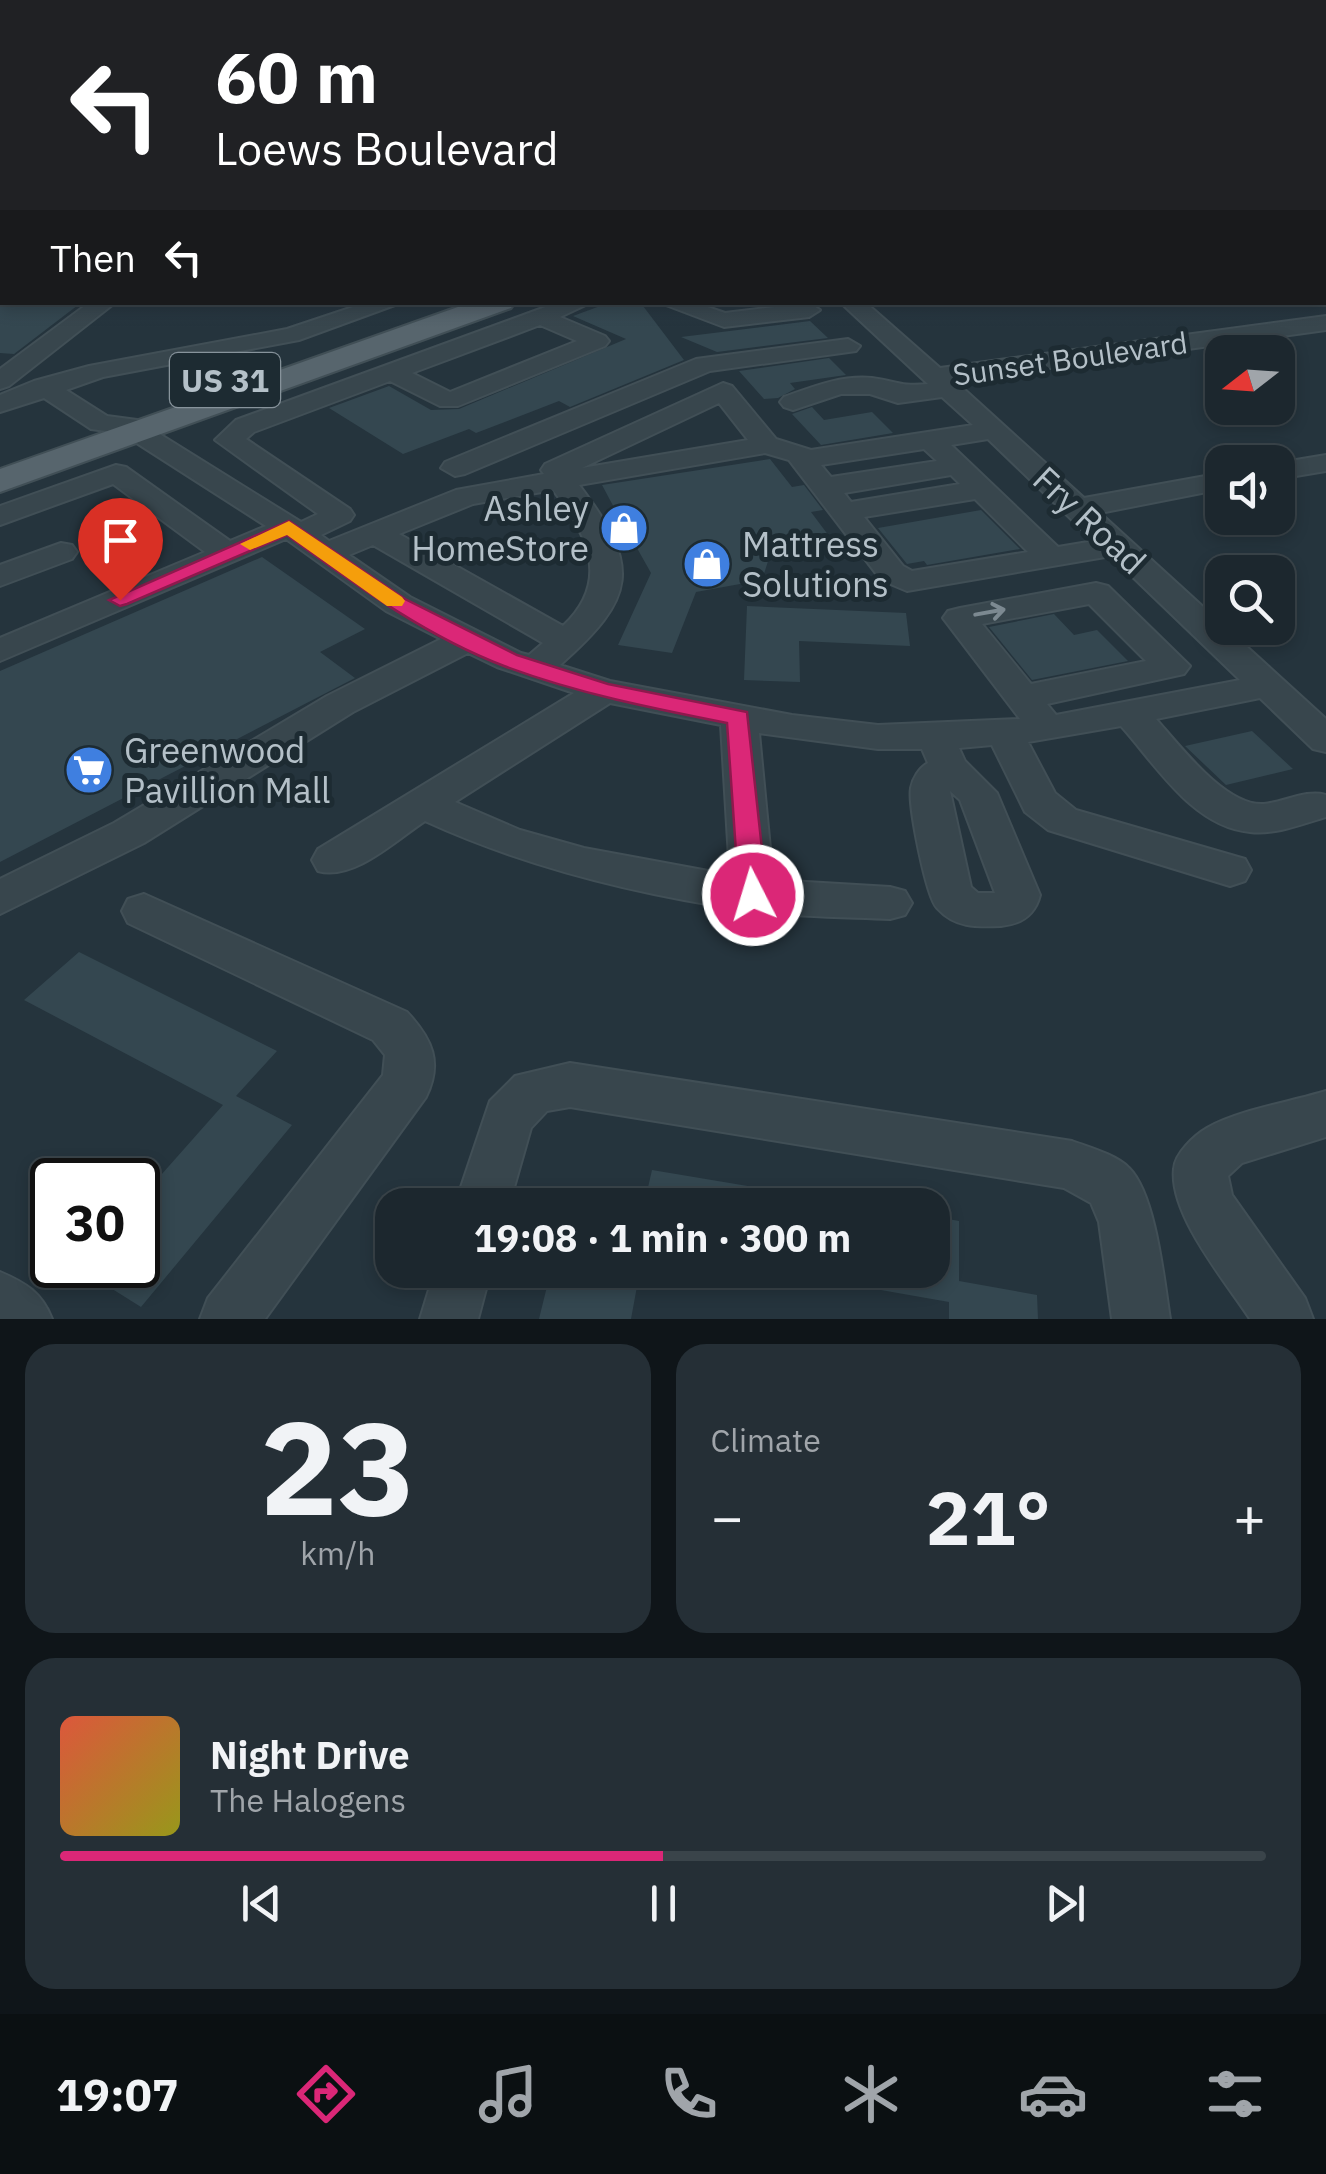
<!DOCTYPE html>
<html lang="en">
<head>
<meta charset="utf-8">
<style>
	:root { --surface:#1c272e; --page:#252f36; --text:#f1f3f6; --muted:#a0a5aa; --line:#3a444a; --accent:#db2777 }
	body { margin:0; font-family:"IBM Plex Sans",sans-serif; background:var(--page); color:var(--text); height:100vh; display:flex; flex-direction:column; font-size:38px; white-space:nowrap }
	* { box-sizing:border-box; margin:0 }
	p { font-size:32px; color:var(--muted) }
	.icon { flex:none; width:55px; height:55px; fill:none; stroke:currentColor; stroke-width:2; stroke-linecap:round; stroke-linejoin:round }
	.map { position:relative; height:1319px; overflow:hidden }
	.drawer { display:flex; flex-direction:column; gap:25px; padding:25px; background:#0f1519; flex:1 }
	.drawer>* { flex:none }
	.banner { position:absolute; left:0px; top:0px; width:1328px; height:305px; box-shadow:0 5px 15px #0003,0 0 0 2px var(--line); background:#202124; color:#fff; overflow:hidden }
	.needle { width:65px; rotate:253deg }
	.fabs { position:absolute; left:1205px; top:335px; display:grid; gap:20px }
	.fabs a { display:grid; place-items:center; width:90px; height:90px; border-radius:20px; background:var(--surface); box-shadow:0 5px 15px #0003,0 0 0 2px var(--line); font-size:50px }
	.speed { position:absolute; left:30px; top:1158px; display:flex; gap:20px; font-size:50px; font-weight:700; text-align:center }
	.speed>* { display:grid; place-content:center; width:130px; height:130px; border-radius:50%; background:var(--surface); box-shadow:0 5px 15px #0003,0 0 0 2px var(--line); line-height:1 }
	.speed .limit { border:5px solid #111; border-radius:15px; background:#fff; color:#111 }
	.pin { position:absolute; display:grid; place-items:center; width:85px; height:85px; color:#fff; margin:-102px -42px; border-radius:50% 50% 50% 0; rotate:-45deg; box-shadow:0 0 10px #0007 }
	.pin .icon { rotate:45deg }
	.me { position:absolute; width:110px; margin:-55px; rotate:355deg; stroke-linejoin:round; filter:drop-shadow(0 0 8px #0008) }
	.turn { display:flex; align-items:center; gap:35px; height:210px; padding:0 50px; font-size:45px }
	.turn .icon { width:130px; height:130px; stroke-width:2.5 }
	.turn b { display:block; font-size:70px; line-height:85px }
	.then { display:flex; align-items:center; height:95px; padding:0 50px; background:#0003; gap:20px; font-size:38px }
	.big { font-size:75px; font-weight:700; line-height:1.1 }
	.drawer .widget { flex:1; display:flex; flex-direction:column; justify-content:center; gap:15px; min-width:0; padding:0 35px; border-radius:30px; background:var(--page) }
	.drawer .dial { align-items:center; gap:0 }
	.dial b { font-size:130px; line-height:1 }
	.song { display:flex; align-items:center; gap:30px }
	.cover { width:120px; height:120px; border-radius:15px; background:linear-gradient(135deg,hsl(10 70% 55%),hsl(60 70% 35%)) }
	.played { height:10px; border-radius:5px; background:linear-gradient(90deg,var(--accent) 50%,var(--line) 50%) }
	.keys { display:flex; justify-content:space-around; direction:ltr }
	.heat { display:flex; justify-content:space-between; align-items:center; font-size:55px; direction:ltr }
	.drawer .tiles { flex:1; display:grid; gap:25px; grid-template-columns:1fr 1fr }
	.widget:last-child { grid-column:span 2 }
	.trip { position:absolute; left:375px; top:1188px; width:575px; height:100px; border-radius:30px; background:var(--surface); box-shadow:0 5px 15px #0003,0 0 0 2px var(--line); font-weight:700; line-height:100px; text-align:center }
	.menu { display:flex; height:160px; justify-content:space-around; align-items:center; background:#0b1012; color:var(--muted) }
	.menu .icon { width:70px; height:70px }
	.menu .on { color:var(--accent) }
	.menu b { font-size:45px; color:var(--text) }
	.map>svg:first-child { display:block }
	.building { fill:#344750 }
	.lines { fill:none; stroke-linecap:round; stroke-linejoin:round }
	.minor-casing { stroke:#414f56; stroke-width:4 }
	.major-casing { stroke:#414f56; stroke-width:4 }
	.minor { fill:#38464d; fill-rule:evenodd }
	.major { fill:#57656d; fill-rule:evenodd }
	.oneway { stroke:#7c8991 }
	.route { fill:#db2777; stroke:#8e194d; stroke-width:2.5 }
	.slow { fill:#f59e0b }
	.labels { text-anchor:middle; dominant-baseline:central; stroke-width:10; stroke-linejoin:round; paint-order:stroke }
	.far-street-label { font-size:30px; fill:#b4c0c8; stroke:#1d2b32 }
	.shield { fill:#1d2b32; stroke:#87939b; stroke-width:2.5 }
	.shield-label { font-size:32px; font-weight:bold; fill:#b4c0c8 }
	.poi-label { font-size:35px; fill:#b4c0c8; stroke:#1d2b32; text-anchor:start }
	.street-label { font-size:35px; fill:#b4c0c8; stroke:#1d2b32 }
</style>
</head>
<body>
<div class="map">
<svg width="1326" height="1319" viewBox="0 0 1326 1319">
	<rect width="100%" height="100%" fill="#25343d"/>
	<path class="building" d="M0,302H82L14,354L0,353Z
		M611,302H640L684,360L570,407L559,401L476,433L469,429L403,454L329,408L389,386L431,410L459,409L626,339L573,316Z
		M810,321L828,338L717,352L681,337Z
		M829,358L846,375L790,383L795,389L778,398L764,399L739,371Z
		M812,407L824,420L872,412L893,433L821,445L792,414Z
		M770,459L792,487L804,485L823,510L811,512L835,544L770,555L762,580L696,592L672,653L618,645L651,573L633,541L619,543L606,517L618,515L602,485Z
		M981,510L1020,549L927,565L924,561L907,564L878,528Z
		M262,557L365,629L320,652L355,678L0,862V671Z
		M747,606L906,613L910,646L799,641L800,682L744,680Z
		M1054,614L1074,635L1097,630L1128,661L1032,680L989,627Z
		M1252,731L1293,769L1226,785L1185,746Z
		M79,952L277,1051L236,1096L292,1125L141,1307L74,1265H138V1201L223,1105L24,1000Z
		M652,1170L802,1195L801,1205H644Z
		M932,1216L959,1221V1281L1037,1295L1038,1319H949V1302L824,1280L825,1270H932Z
		M551,1270H640L631,1319H539Z"/>
	<g class="lines">
		<g class="minor-casing">
			<path id="minor" d="M1325,149H1326V159H1325Z
				M90,302H116L9,386L0,389V369Z
				M368,302H403L299,340L103,377L66,390L107,416L137,420L301,522L318,514L215,440L236,420L559,302H592L560,317L605,336L609,341L605,346L458,406H440L390,381L254,432L246,439L350,509L354,515L350,521L321,535L329,541L456,490L544,474L541,470L545,464L723,383L732,386L776,439L811,450L973,425L942,397L898,403L870,394H841L793,410L784,407L780,402L784,397C812,387 841,375 872,378C896,381 900,387 928,384L840,302H865L940,368L1326,316V330L955,381L1084,498L1222,473V489L1100,513L1326,719V752L1313,749L1260,698L1156,719C1180,746 1226,807 1264,804C1284,802 1307,789 1326,795V817C1302,824 1275,835 1250,832C1193,827 1156,765 1121,726L1028,742L1055,793L1076,810L1245,859L1251,870L1245,881L1230,886L1048,830L1025,812L992,745L959,748L965,761L997,793L1040,895C1035,915 1022,924 1001,926C976,927 955,928 937,908C926,896 908,805 911,788C913,778 919,768 928,763L922,749H878L759,733L773,880L890,887L905,891L912,903L905,915L890,919C844,917 797,917 751,911C639,895 528,868 425,821C396,840 354,881 318,871L312,860L318,849L574,693L497,667L468,653L353,712L144,843L0,914V879L114,823L327,696L441,639L386,611L286,539L0,661V638L205,552L113,484L0,525V506L116,465L126,467L230,541L266,526L121,433L91,429L44,398L0,412V395L34,381L89,366L287,329ZM540,325L577,341L450,392L412,373ZM719,403L748,440L582,468ZM988,439L1094,541L1058,547L951,445ZM924,449L937,461L831,477L821,465ZM765,453L789,460L881,580L907,591L1111,556L1240,680L1056,715L1047,704L1184,674L1190,666L1108,586L1096,583L960,608L948,611L943,618L1020,719L878,725L792,715L610,681L560,665C636,598 642,567 579,485ZM951,475L960,484L851,502L844,493ZM553,490C588,535 611,581 563,626L399,534L473,504ZM975,499L1028,552L912,571L903,566L864,517ZM373,545L543,643L529,655L521,653L410,597L349,555ZM1089,604L1146,661L1031,684L982,624ZM610,703L721,725L730,875L584,848L520,830L455,802ZM950,791L960,800L995,893H978L971,887Z
				M658,302H693L725,313L809,303L820,310L809,317L724,327Z
				M848,339L860,346L856,351L710,371L465,474L455,476L441,468L445,462L696,359Z
				M1326,455V471L1278,479V463Z
				M61,543L72,545L77,552L72,559L0,586V565Z
				M144,894L407,1012C432,1039 443,1062 426,1097L265,1319H200L208,1298L383,1075L385,1055L373,1040L128,923L122,911L128,899Z
				M570,1063L1072,1141C1088,1147 1117,1155 1129,1168C1156,1195 1164,1281 1170,1319H1112L1099,1222L1091,1203L1064,1188L570,1107L547,1111L531,1128L509,1205H455L490,1101L515,1076Z
				M1326,1091V1137L1242,1163L1228,1176L1232,1195L1305,1298L1313,1319H1250C1226,1282 1169,1215 1174,1169C1175,1153 1195,1135 1207,1128C1238,1110 1291,1102 1326,1091Z
				M435,1270H491L478,1319H420Z
				M0,1272C26,1283 42,1293 52,1319H0Z"/>
		</g>
		<g class="major-casing">
			<path id="major" d="M472,302H515L511,308L0,492V469Z"/>
		</g>
		<use href="#minor" class="minor"/>
		<use href="#major" class="major"/>
	</g>
	<defs><path id="oneway-shaft" d="M-6 0H5M1.5-3L5.5 0L1.5 3" fill="none" stroke-width="1.6" stroke-linecap="round" stroke-linejoin="round" transform="scale(2.5)"/></defs>
	<use class="oneway" href="#oneway-shaft" transform="translate(990 612) rotate(-10)"/>
	<linearGradient id="sky" x2="0" y2="1"><stop stop-color="#141d22"/><stop offset="0.44" stop-color="#405062"/><stop offset="1" stop-color="#405062" stop-opacity="0"/></linearGradient>
	<rect width="1326" height="328" fill="url(#sky)"/>
	<path class="route" d="M289,521L405,599L517,655L608,684L747,712L767,895L763,902L753,905L743,902L739,895L727,723C651,708 576,693 504,666C425,636 355,584 287,535L127,604L120,606L109,600Z"/>
	<path class="slow" d="M289,521L402,597L405,601L402,606H387L287,535L250,550L240,544Z"/>
	<defs>
		<g id="shop-disc" transform="scale(2.5)"><circle r="9.5" fill="#3f7fe0" stroke="#1d2b32"/><path d="M-5-2.5h2.3a2.7 3.5 0 0 1 5.4 0H5L5.5 6h-11ZM-1.5-2.5h3a1.5 2.3 0 0 0-3 0Z" fill="#fff"/></g>
		<g id="supermarket-disc" transform="scale(2.5)"><circle r="9.5" fill="#3f7fe0" stroke="#1d2b32"/><path d="M-6-5.5h2.5l.6 2H6L4.5 2H-2.5L-4.4-4H-6ZM-1.5 3.2a1.3 1.3 0 1 0 .1 0ZM3 3.2a1.3 1.3 0 1 0 .1 0Z" fill="#fff"/></g>
	</defs>
	<g fill-rule="evenodd">
		<use href="#shop-disc" x="624" y="528"/>
		<use href="#shop-disc" x="707" y="564"/>
		<use href="#supermarket-disc" x="89" y="770"/>
	</g>
	<g class="labels">
		<g class="far-street-label">
			<text transform="translate(1070 358) rotate(-8)">Sunset Boulevard</text>
		</g>
		<rect class="shield" x="170" y="353" width="110" height="54" rx="8"/>
		<g class="shield-label">
			<text x="225" y="380">US 31</text>
		</g>
		<g class="poi-label">
			<text x="589" y="508" text-anchor="end">Ashley<tspan x="589" dy="40">HomeStore</tspan></text>
			<text x="742" y="544">Mattress<tspan x="742" dy="40">Solutions</tspan></text>
			<text x="124" y="750">Greenwood<tspan x="124" dy="40">Pavillion Mall</tspan></text>
		</g>
		<g class="street-label">
			<text transform="translate(1090 520) rotate(43)">Fry Road</text>
		</g>
	</g>
</svg>
<div class="fabs">
<a><svg class="needle" viewBox="-14 -14 28 28"><path d="M0-13l5 13h-10z" fill="#e53935"/><path d="M0 13l5-13h-10z" fill="#a0a5aa"/></svg></a>
<a><svg class="icon" aria-label="sound" viewBox="0 0 24 24"><path d="M4 9h4l5-4v14l-5-4H4zM17 9q2 3 0 6"/></svg></a>
<a><svg class="icon" aria-label="search" viewBox="0 0 24 24"><circle cx="10" cy="10" r="6"/><path d="M15 15l6 6"/></svg></a>
</div>
<div class="speed"><div class="limit">30</div></div>
<div class="pin" style="left:120px;top:600px;background:#d93025"><svg class="icon" aria-label="arrive" viewBox="0 0 24 24"><path d="M6 21V4h12l-3 4 3 4H6"/></svg></div>
<svg class="me" style="left:753px;top:895px" viewBox="-20 -20 40 40"><circle r="17" fill="#db2777" stroke="#fff" stroke-width="3"/><path d="M0-11L8 9 0 5-8 9z" fill="#fff"/></svg>
<div class="trip">19:08 · 1 min · 300 m</div>
<div class="banner">
<div class="turn"><svg class="icon" aria-label="left" viewBox="0 0 24 24"><path d="M17 20v-9H6M10 6l-5 5 5 5"/></svg><div><b>60 m</b>Loews Boulevard</div></div>
<div class="then">Then<svg class="icon" aria-label="left" viewBox="0 0 24 24"><path d="M17 20v-9H6M10 6l-5 5 5 5"/></svg></div>
</div>
</div>
<section class="drawer">
<div class="tiles">
<div class="widget dial"><b>23</b><p>km/h</p></div>
<div class="widget"><p>Climate</p>
<div class="heat"><a>−</a><b class="big">21°</b><a>+</a></div>
</div>
<div class="widget">
<div class="song"><i class="cover"></i><div><b>Night Drive</b><p>The Halogens</p></div></div>
<div class="played"></div>
<div class="keys"><svg class="icon" aria-label="previous" viewBox="0 0 24 24"><path d="M18 5L8 12l10 7zM5 5v14"/></svg><svg class="icon" aria-label="pause" viewBox="0 0 24 24"><path d="M8 5v14M16 5v14"/></svg><svg class="icon" aria-label="next" viewBox="0 0 24 24"><path d="M6 5l10 7-10 7zM19 5v14"/></svg></div>
</div>
</div>
</section>
<nav class="menu">
<b>19:07</b>
<svg class="icon on" aria-label="directions" viewBox="0 0 24 24"><path d="M12 3l9 9-9 9-9-9zM9 14v-3h6M13 9l2 2-2 2"/></svg>
<svg class="icon" aria-label="music" viewBox="0 0 24 24"><path d="M9 18V5l10-2v13"/><circle cx="6" cy="18" r="3"/><circle cx="16" cy="16" r="3"/></svg>
<svg class="icon" aria-label="phone" viewBox="0 0 24 24"><path d="M5 4h4l2 5-3 2q2 4 5 5l2-3 5 2v4C11 20 4 13 5 4z"/></svg>
<svg class="icon" aria-label="climate" viewBox="0 0 24 24"><path d="M12 3v18M4 7l16 10M4 17L20 7"/></svg>
<svg class="icon" aria-label="car" viewBox="0 0 24 24"><path d="M5 17H2v-5l4-1 3-4h7l3 4 3 1v5h-3M9 17h6M6 11h13"/><circle cx="7" cy="17" r="2"/><circle cx="17" cy="17" r="2"/></svg>
<svg class="icon" aria-label="filters" viewBox="0 0 24 24"><path d="M4 7h16M4 17h16"/><circle cx="9" cy="7" r="2"/><circle cx="15" cy="17" r="2"/></svg>
</nav>
</body>
</html>
